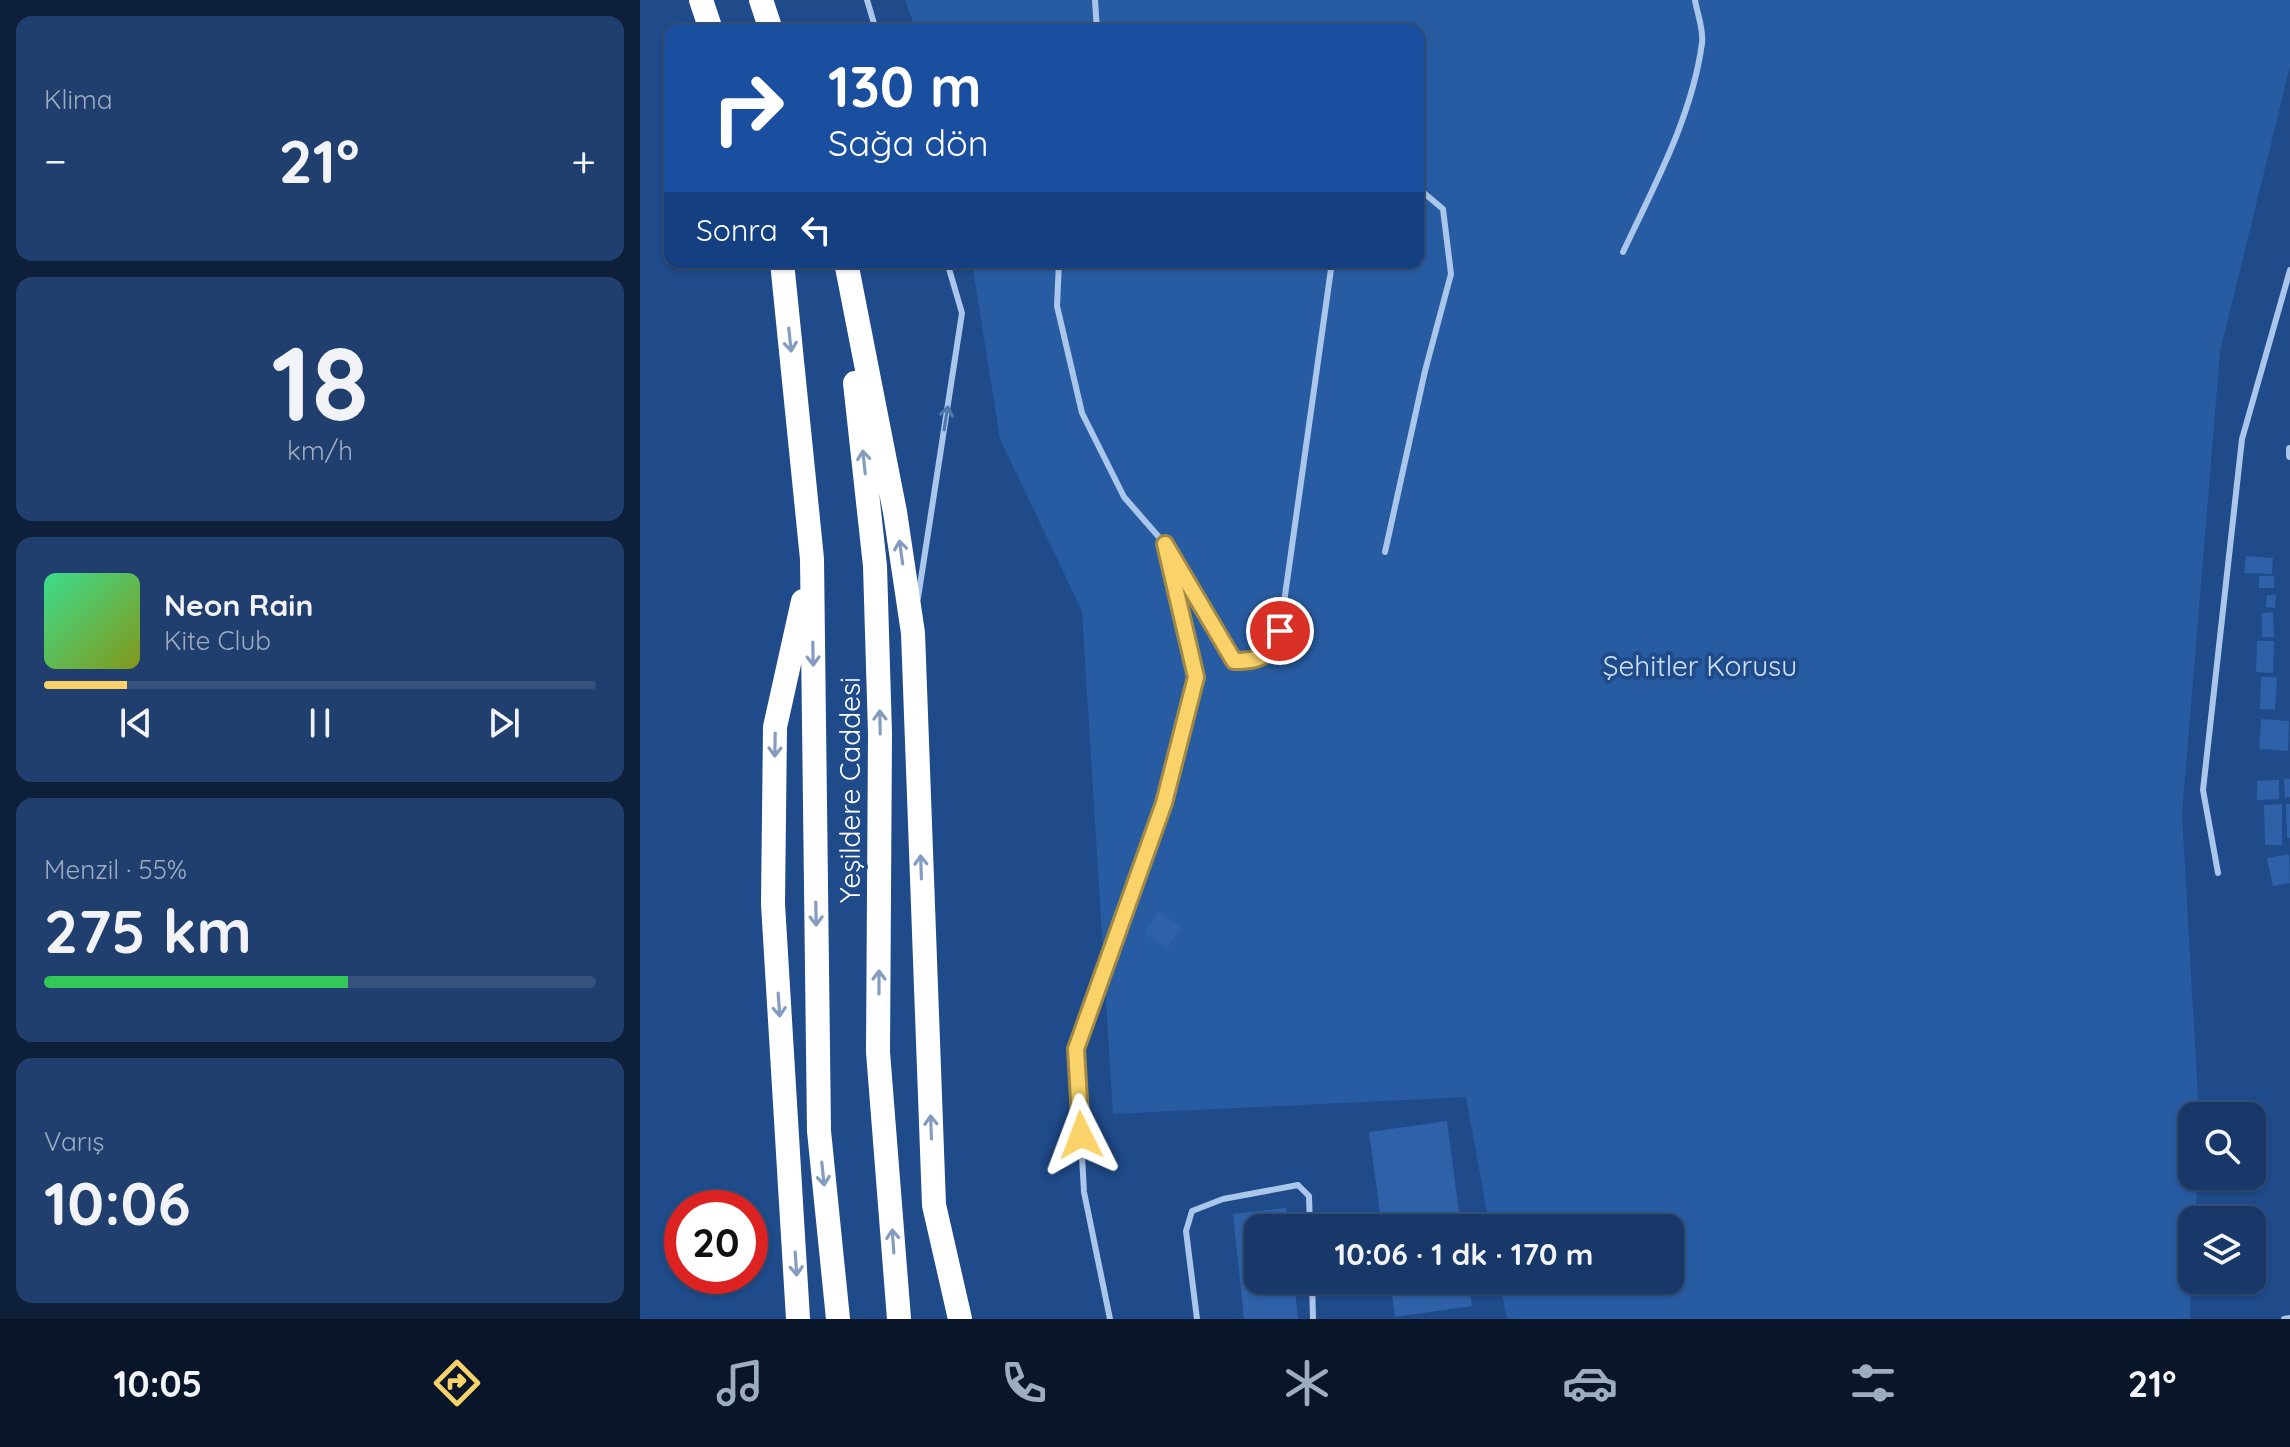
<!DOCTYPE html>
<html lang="tr">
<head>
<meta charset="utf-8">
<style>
	:root { --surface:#173868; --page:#203f6e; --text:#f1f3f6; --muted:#9eacc0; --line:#36527c; --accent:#f9d36a }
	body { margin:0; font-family:Quicksand,sans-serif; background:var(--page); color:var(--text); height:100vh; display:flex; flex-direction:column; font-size:30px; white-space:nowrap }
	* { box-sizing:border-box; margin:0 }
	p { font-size:26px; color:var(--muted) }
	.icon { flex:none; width:44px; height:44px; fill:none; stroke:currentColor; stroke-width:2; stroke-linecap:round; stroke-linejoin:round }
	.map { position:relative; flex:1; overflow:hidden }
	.side { display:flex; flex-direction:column; gap:16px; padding:16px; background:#0d1f39; width:640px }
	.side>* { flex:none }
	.hud { position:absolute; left:24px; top:24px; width:760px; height:244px; border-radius:16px; box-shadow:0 2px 6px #0004,0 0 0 2px var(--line); background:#1a4fa0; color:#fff; overflow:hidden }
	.tools { position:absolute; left:1538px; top:1102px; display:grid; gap:16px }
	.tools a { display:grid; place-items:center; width:88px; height:88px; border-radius:16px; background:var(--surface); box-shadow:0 2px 6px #0004,0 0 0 2px var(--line); font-size:40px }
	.speed { position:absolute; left:24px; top:1190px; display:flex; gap:16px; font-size:40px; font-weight:700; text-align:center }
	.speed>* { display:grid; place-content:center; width:104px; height:104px; border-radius:50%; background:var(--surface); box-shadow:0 2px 6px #0004,0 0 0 2px var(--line); line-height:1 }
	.speed .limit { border:12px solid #d22; background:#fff; color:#111 }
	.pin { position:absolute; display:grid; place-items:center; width:68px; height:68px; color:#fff; margin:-34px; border:4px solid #fff; border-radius:50%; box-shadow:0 2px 8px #0007 }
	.me { position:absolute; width:88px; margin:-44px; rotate:357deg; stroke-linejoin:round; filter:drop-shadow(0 0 6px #0008) }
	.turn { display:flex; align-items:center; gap:28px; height:168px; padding:0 32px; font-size:36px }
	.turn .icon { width:104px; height:104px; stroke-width:2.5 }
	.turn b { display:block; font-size:56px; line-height:68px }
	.then { display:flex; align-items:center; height:76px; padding:0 32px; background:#0003; gap:16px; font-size:30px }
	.big { font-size:60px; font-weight:700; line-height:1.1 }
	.side .widget { flex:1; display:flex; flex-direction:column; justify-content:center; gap:12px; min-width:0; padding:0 28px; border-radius:16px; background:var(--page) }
	.side .dial { align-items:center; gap:0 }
	.dial b { font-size:104px; line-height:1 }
	.song { display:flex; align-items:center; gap:24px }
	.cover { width:96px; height:96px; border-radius:12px; background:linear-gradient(135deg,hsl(150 70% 55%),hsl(70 70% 35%)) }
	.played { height:8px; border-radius:4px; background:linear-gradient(90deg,var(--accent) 15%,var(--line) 15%) }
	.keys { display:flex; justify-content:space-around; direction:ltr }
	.heat { display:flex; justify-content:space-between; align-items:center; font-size:44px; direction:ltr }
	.charge { height:12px; border-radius:6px; background:linear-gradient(90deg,#34c759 55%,var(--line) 0) }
	.trip { position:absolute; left:604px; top:1214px; width:440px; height:80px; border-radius:16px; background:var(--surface); box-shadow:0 2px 6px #0004,0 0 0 2px var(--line); font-weight:700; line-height:80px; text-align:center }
	.tabs { display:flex; height:128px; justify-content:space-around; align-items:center; background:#09162a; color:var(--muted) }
	.tabs .icon { width:56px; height:56px }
	.tabs .on { color:var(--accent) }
	.tabs b { font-size:36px; color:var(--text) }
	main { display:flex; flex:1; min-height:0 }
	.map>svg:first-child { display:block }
	.green { fill:#285ca2 }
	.building { fill:#2e61a7 }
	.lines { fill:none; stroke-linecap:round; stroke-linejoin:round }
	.lane { stroke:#aac6eb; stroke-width:6 }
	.street { stroke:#aac6eb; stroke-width:8 }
	.highway { stroke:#fff; stroke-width:24 }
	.oneway { stroke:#849cbf }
	.oneway2 { stroke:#5076ac }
	.route-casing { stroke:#a28945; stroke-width:20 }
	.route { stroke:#f9d36a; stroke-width:14 }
	.labels { text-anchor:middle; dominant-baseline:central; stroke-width:8; stroke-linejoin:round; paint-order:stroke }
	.park-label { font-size:28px; fill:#cfe1f8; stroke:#1f4b8a }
	.street-label { font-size:28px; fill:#fff; stroke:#1f4b8a }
</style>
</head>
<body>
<main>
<section class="side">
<div class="widget"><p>Klima</p>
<div class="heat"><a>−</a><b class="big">21°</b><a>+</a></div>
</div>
<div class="widget dial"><b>18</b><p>km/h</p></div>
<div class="widget">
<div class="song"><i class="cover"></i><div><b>Neon Rain</b><p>Kite Club</p></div></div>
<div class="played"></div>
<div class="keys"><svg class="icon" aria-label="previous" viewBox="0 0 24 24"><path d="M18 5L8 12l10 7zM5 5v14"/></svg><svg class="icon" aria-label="pause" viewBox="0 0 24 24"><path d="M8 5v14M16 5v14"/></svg><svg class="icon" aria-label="next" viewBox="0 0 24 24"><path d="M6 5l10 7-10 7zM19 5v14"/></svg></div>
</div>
<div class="widget"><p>Menzil · 55%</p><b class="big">275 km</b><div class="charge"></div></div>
<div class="widget"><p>Varış</p><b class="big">10:06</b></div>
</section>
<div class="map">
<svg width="1650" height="1319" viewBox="0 0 1650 1319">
	<rect width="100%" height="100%" fill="#1f4b8a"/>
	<path class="green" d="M265,0H1650V66L1580,352L1542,815L1559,1116H1552V1176H1558L1555,1220H1552L1550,1319H867L859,1280H1030V1228H850L826,1097L473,1114L442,611L360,439L332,262H778V30H276Z"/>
	<path class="building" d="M1606,556L1633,558L1632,574L1604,573Z
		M1619,576H1634V588H1619Z
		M1627,595H1636L1635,608L1626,607Z
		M1633,612L1634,637H1622V613Z
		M1617,641H1634L1633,673L1616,672Z
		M1621,677H1637L1635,710L1620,709Z
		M1621,719L1649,721L1648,751L1619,749Z
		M1644,779H1650V797L1645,798Z
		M1639,780V799L1617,800V781Z
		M1642,804V845H1625L1624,805Z
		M1646,804H1650V838H1647Z
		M1649,854L1650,883L1633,886L1627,858Z
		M519,911L542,928L526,949L504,932Z
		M807,1121L821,1228H742L729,1132Z
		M646,1208L648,1228H618V1280H654L658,1319H604L593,1214Z
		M750,1280H828L832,1306L755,1317Z"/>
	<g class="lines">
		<path class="lane" d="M227,0L236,30
			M455,0L457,30
			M983,252C1014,186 1052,117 1062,43C1064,30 1057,13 1055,0
			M419,262L417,306L442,413L484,497L525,544L594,661C624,661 626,656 640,631L692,262
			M745,552L785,371L811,274L803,209L778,188
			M278,598L322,313L307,262
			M1578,873L1563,790L1602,439L1650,270
			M672,1280L673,1319
			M470,1319L444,1192L436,1049L524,803L556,677L527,552
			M557,1319L546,1231L552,1211L583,1199L658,1185L669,1196L670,1228
			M1644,1319L1650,1318"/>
		<path class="street" d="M1650,449V456"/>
		<path class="highway" d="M61,0L71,30
			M121,0L131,30
			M142,262L172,559L179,1131L198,1319
			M206,262L255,512L273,633L294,1205L320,1319
			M215,383L235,566L240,734L238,1052L259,1319
			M158,1319L133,904L135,727L163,601"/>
	</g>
	<defs><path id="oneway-shaft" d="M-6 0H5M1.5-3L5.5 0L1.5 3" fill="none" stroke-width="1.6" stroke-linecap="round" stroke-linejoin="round" transform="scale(2)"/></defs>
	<g class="oneway">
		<use href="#oneway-shaft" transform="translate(150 340) rotate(84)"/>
		<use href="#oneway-shaft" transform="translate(224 462) rotate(-96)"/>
		<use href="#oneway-shaft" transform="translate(261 552) rotate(-98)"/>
		<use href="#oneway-shaft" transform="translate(173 654) rotate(89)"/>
		<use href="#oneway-shaft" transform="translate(240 722) rotate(-91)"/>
		<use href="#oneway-shaft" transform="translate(135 745) rotate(91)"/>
		<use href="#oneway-shaft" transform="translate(281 867) rotate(-92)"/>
		<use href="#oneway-shaft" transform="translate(176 914) rotate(89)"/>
		<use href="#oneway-shaft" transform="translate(239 982) rotate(-90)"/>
		<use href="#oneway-shaft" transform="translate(139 1005) rotate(86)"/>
		<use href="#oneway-shaft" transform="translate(291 1127) rotate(-92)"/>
		<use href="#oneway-shaft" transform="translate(183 1174) rotate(84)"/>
		<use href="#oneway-shaft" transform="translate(253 1241) rotate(-94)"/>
		<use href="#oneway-shaft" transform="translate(156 1264) rotate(86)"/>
	</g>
	<use class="oneway2" href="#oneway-shaft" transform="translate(306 418) rotate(-81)"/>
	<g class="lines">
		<g class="route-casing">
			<path id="route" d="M441,1135L436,1049L524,803L556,677L525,544L594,661C624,661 626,656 640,631"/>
		</g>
		<use href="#route" class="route"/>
	</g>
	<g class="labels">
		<g class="park-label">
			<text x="1060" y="665">Şehitler Korusu</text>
		</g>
		<g class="street-label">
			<text transform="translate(209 790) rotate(-90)">Yeşildere Caddesi</text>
		</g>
	</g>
</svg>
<div class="tools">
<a><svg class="icon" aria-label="search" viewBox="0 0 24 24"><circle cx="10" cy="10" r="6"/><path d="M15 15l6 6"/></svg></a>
<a><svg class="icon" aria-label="layers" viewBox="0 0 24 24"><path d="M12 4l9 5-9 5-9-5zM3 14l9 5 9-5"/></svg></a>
</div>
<div class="speed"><div class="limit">20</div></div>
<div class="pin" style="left:640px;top:631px;background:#d93025"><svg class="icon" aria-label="arrive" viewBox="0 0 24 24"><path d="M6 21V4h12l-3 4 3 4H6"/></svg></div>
<svg class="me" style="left:441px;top:1135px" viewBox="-20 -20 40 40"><path d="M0-17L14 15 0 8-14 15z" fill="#f9d36a" stroke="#fff" stroke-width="4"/></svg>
<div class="trip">10:06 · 1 dk · 170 m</div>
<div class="hud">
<div class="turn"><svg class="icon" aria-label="right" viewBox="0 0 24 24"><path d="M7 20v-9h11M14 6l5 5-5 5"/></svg><div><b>130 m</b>Sağa dön</div></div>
<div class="then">Sonra<svg class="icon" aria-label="left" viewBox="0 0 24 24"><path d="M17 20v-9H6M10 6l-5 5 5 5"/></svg></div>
</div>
</div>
</main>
<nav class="tabs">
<b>10:05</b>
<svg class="icon on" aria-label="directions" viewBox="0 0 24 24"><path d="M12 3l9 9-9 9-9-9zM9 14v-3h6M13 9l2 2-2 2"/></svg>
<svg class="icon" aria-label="music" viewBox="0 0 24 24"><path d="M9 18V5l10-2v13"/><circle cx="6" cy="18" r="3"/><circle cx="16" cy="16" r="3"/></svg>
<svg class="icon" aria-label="phone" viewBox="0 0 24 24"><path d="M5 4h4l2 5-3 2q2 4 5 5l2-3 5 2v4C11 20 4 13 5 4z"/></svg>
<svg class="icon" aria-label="climate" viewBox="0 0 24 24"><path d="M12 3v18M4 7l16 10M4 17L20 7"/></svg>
<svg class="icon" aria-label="car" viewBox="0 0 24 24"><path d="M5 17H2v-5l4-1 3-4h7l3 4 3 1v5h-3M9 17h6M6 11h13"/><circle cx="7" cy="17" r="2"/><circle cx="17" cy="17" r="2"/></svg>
<svg class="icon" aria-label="filters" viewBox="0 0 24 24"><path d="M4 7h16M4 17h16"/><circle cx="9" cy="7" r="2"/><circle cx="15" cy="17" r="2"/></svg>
<b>21°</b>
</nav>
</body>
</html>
